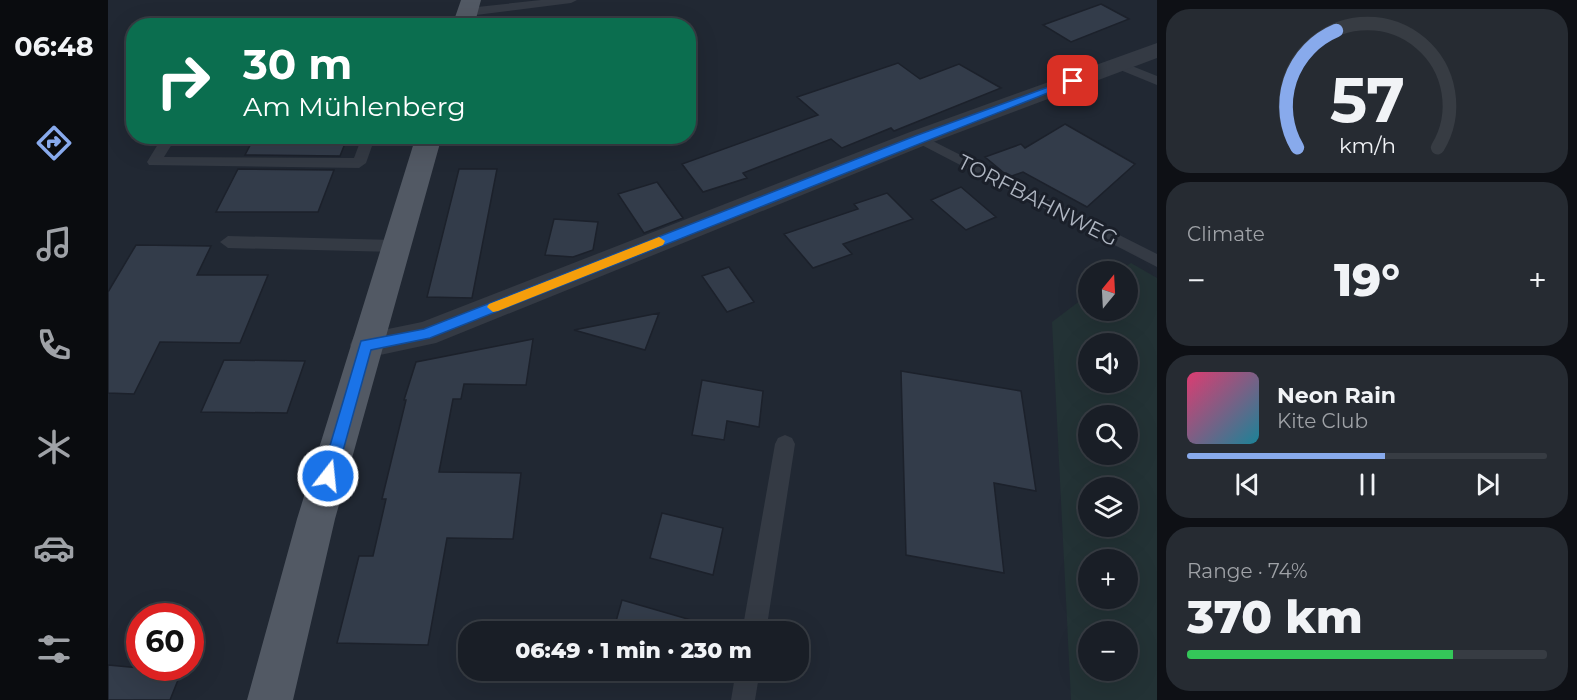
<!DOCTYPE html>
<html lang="en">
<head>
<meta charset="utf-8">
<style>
	:root { --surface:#191e26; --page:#262b32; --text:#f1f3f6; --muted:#9fa2a7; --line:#373c43; --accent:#88aaec }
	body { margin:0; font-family:Montserrat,sans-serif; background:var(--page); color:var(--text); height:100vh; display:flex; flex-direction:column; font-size:22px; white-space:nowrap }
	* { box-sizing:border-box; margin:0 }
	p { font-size:20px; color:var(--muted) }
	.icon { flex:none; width:33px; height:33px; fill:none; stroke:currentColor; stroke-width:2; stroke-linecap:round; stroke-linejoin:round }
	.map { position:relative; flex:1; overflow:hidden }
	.drawer { display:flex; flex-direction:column; gap:9px; padding:9px; background:#0e1015; width:420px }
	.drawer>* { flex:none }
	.guide { position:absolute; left:18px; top:18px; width:570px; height:126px; border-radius:24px; box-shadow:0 6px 24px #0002,0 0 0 2px var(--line); background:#0b6e4f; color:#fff; overflow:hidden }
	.needle { width:39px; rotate:18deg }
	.fabs { position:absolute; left:970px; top:261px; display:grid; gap:12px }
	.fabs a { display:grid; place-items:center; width:60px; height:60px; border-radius:50%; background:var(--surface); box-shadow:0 6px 24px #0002,0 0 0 2px var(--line); font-size:30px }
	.speed { position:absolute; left:18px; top:603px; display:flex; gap:12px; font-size:30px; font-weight:700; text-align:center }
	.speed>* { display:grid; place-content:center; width:78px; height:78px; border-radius:50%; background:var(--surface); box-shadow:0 6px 24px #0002,0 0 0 2px var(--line); line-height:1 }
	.speed .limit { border:9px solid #d22; background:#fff; color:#111 }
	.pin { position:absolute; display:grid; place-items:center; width:51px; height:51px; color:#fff; margin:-26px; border-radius:12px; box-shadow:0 3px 9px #0006 }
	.me { position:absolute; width:66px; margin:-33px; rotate:16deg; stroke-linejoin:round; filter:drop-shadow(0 0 4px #0008) }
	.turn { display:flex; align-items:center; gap:21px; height:126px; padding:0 18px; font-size:27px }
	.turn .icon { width:78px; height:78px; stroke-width:2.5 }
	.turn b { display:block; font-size:42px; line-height:51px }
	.big { font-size:45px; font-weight:800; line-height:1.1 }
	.drawer .tile { flex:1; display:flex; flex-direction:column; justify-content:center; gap:9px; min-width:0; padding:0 21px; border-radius:24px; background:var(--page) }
	.drawer .dial { align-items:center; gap:0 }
	.dial svg { height:156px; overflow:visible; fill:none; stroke:var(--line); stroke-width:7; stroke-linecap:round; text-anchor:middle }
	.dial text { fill:var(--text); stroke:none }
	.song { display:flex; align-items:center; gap:18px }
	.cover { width:72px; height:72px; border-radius:9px; background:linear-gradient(135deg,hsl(340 70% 55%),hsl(190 70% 35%)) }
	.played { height:6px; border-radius:3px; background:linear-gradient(90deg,var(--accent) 55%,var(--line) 55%) }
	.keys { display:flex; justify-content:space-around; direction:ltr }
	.heat { display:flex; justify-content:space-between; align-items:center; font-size:33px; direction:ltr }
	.charge { height:9px; border-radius:4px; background:linear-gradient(90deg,#34c759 74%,var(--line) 0) }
	.trip { position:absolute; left:350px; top:621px; width:351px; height:60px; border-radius:24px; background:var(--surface); box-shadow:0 6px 24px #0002,0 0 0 2px var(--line); font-weight:800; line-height:60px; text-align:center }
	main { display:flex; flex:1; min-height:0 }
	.menu { display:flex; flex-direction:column; width:108px; justify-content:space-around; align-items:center; background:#0a0c0f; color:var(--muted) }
	.menu .icon { width:42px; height:42px }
	.menu .selected { color:var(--accent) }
	.menu b { font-size:27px; color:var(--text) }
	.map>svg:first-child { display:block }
	.green { fill:#233235; fill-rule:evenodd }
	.building { fill:#333c4a; stroke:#1c212b; stroke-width:1.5 }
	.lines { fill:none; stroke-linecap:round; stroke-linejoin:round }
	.service { fill:#343a44; fill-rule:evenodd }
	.minor { fill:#343a44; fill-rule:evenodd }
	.primary { fill:#525964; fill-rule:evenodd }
	.route { fill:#1a73e8; stroke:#114b97; stroke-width:1.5 }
	.slow { fill:#f59e0b }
	.labels { text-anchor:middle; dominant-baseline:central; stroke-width:6; stroke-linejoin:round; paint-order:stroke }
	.street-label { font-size:21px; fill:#aeb5c1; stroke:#1a1f29 }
</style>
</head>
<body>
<main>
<nav class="menu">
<b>06:48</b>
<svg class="icon selected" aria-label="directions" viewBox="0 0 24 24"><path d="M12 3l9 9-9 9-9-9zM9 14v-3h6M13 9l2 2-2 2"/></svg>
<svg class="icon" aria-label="music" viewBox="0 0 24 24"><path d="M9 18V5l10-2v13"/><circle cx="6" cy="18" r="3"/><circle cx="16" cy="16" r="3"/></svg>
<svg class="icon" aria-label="phone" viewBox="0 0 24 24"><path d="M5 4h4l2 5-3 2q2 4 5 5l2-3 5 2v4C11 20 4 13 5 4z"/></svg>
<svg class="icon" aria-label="climate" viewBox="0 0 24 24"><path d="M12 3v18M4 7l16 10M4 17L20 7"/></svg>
<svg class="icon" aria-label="car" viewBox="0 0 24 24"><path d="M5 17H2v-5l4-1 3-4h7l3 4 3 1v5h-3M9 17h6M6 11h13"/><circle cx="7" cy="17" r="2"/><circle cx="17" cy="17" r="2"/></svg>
<svg class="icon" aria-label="filters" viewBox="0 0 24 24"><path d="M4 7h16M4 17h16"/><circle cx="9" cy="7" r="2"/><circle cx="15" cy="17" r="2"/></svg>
</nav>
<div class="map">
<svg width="1049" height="700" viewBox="0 0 1049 700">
	<rect width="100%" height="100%" fill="#212833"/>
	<path class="green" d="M1023,263L1049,278V700H963L944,322L981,294V310H1020V272L1011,271ZM981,344H1020V382H981ZM981,416H1020V454H981ZM981,488H1020V526H981ZM981,560H1020V598H981ZM981,632H1020V670H981Z"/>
	<path class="building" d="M993,4L1021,19L963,42L935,25Z
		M790,63L812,79L851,64L893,88L786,131L783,128L734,148L723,139L635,173L639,178L595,192L574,164L710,115L689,97Z
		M957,124L1027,164L979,207L915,172L901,177L877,157L913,144L917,148Z
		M147,136H240L232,156L137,155Z
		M130,169L226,170L210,212H108Z
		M351,169H389L364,298L319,297Z
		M549,182L575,218L536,233L510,194Z
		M853,187L888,217L858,230L823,200Z
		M779,193L805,219L735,244L744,254L705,268L676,234L750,209L746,204Z
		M446,219L490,222L485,250L465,257L437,255Z
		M28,245L103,246L89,275H160L132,343L52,342L26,394L0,393V292Z
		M621,267L646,302L619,312L594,276Z
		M551,313L537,350L466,330Z
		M425,339L418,385L356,384L353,399H345L331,472L413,473L405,539L339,538L320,645L229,643L251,556H265L278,499H274L298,400H296L308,362Z
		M116,360L197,361L179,413L93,412Z
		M793,371L913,391L928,491L886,483L896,573L798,555Z
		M594,380L655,391L651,427L619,421L616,440L584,435Z
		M554,513L615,528L605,575L542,558Z
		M514,600L597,624L596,632H505Z
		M0,665L32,668L74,670L62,700H0Z"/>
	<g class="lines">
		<path class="service" d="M433,0H469L463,3L360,16L354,12L360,8Z
			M1009,60L1049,76V85L1005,67L1003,64Z
			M811,134L1049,254V267L806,141V135Z
			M55,136H69L56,157L246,158L252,142L259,138H320L327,142L320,146H264L258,163L251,168L41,165L39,162Z
			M120,236L288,240L296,246L288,252L120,248L112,242Z
			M677,435L684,438L687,444L658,632H634L667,444L670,438Z
			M628,670H652L647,700H623Z"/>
		<path class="minor" d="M1049,43V58L820,144L328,343L258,358L246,354L242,345L246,336L314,322L802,132Z"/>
		<path class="primary" d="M353,0H373L366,26H344Z
			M308,136H334L227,519L185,700H139L189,519Z"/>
	</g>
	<path class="route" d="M962,79L970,81L322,338L263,350L228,476L226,481H215L213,476L253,341L316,329L807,136Z"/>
	<path class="slow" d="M551,237L557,241L555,245L390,311L385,312L379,307L381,304Z"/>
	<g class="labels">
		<g class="street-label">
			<text transform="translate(930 200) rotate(27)">TORFBAHNWEG</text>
		</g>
	</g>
</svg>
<div class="fabs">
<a><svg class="needle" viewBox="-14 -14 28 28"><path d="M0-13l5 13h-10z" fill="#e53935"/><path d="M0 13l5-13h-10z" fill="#9fa2a7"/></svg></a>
<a><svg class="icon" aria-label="sound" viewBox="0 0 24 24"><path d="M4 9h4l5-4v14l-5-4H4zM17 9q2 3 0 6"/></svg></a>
<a><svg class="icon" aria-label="search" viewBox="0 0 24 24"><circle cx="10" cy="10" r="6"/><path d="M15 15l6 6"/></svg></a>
<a><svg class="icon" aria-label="layers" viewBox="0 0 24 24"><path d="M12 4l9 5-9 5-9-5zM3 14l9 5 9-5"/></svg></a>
<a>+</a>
<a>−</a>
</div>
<div class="speed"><div class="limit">60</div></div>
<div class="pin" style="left:965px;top:81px;background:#d93025"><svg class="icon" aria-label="arrive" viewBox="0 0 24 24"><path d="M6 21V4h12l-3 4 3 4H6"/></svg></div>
<svg class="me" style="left:220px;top:476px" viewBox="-20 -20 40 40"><circle r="17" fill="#1a73e8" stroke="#fff" stroke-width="3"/><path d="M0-11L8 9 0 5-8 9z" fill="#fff"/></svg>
<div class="trip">06:49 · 1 min · 230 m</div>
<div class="guide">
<div class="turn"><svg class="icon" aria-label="right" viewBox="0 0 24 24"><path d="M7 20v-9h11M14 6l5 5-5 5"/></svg><div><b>30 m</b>Am Mühlenberg</div></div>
</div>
</div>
<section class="drawer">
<div class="tile dial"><svg viewBox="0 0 100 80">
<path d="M14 69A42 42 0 1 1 86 69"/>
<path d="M14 69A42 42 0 0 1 34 9" stroke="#88aaec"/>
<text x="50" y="56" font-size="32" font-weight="700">57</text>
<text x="50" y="72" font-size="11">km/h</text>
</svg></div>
<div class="tile"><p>Climate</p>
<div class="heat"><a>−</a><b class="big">19°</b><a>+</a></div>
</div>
<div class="tile">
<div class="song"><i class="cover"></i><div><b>Neon Rain</b><p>Kite Club</p></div></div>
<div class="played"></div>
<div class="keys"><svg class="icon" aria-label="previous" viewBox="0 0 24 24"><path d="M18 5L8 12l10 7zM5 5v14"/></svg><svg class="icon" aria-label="pause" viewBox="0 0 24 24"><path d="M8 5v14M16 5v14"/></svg><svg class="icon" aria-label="next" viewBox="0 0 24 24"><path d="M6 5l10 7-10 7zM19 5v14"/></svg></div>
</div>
<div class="tile"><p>Range · 74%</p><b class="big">370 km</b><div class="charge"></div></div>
</section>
</main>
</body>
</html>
